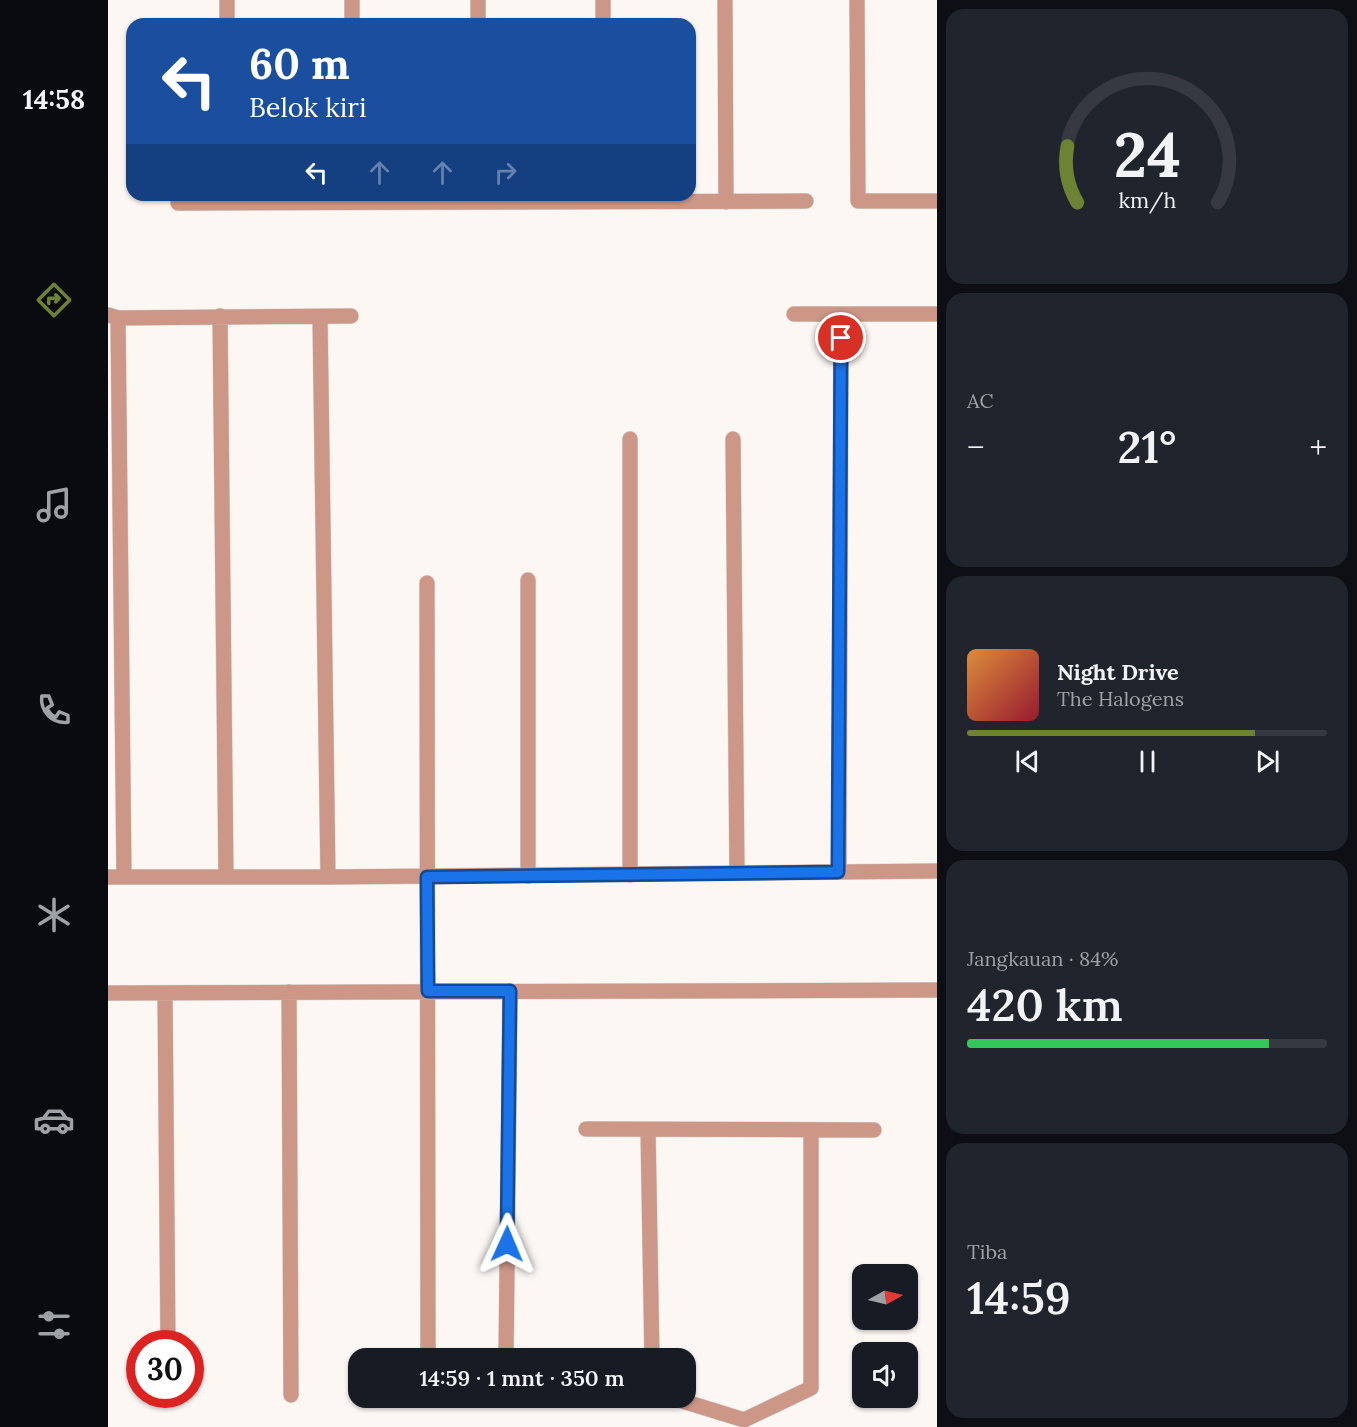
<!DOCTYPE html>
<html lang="id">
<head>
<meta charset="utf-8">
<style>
	:root { --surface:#171b24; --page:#20242c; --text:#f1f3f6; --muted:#9ea1a6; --line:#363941; --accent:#6e8233 }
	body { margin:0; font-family:Lora,serif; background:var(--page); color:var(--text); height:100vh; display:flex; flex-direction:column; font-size:22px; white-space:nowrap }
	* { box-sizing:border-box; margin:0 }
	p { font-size:20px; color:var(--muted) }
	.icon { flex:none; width:33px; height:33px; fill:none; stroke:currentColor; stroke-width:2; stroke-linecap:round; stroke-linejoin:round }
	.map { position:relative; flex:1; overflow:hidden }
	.side { display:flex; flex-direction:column; gap:9px; padding:9px; background:#0d0f14; width:420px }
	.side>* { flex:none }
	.banner { position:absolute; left:18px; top:18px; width:570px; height:183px; border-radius:18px; box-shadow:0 2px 4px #0004; background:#1a4fa0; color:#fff; overflow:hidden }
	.needle { width:39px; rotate:82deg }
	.tools { position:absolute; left:744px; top:1264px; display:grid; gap:12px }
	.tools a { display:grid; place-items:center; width:66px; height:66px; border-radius:12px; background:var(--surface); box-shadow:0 2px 4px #0004; font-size:30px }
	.speed { position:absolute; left:18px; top:1330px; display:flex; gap:12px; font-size:30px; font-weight:700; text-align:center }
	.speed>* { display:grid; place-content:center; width:78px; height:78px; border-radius:50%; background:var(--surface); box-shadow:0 2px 4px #0004; line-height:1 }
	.speed .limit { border:9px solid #d22; background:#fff; color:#111 }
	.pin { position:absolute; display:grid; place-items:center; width:51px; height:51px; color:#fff; margin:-26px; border:3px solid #fff; border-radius:50%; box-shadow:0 2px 6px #0007 }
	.me { position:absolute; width:66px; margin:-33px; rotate:1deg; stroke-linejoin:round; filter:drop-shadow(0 0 4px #0008) }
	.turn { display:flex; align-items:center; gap:21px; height:126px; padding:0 24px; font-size:27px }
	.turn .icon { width:78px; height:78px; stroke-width:2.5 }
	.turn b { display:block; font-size:42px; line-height:51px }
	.lanes { display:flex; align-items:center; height:57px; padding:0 24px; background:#0003; justify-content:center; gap:30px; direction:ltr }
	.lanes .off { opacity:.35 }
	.big { font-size:45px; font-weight:600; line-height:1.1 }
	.side .widget { flex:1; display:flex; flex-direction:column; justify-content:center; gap:9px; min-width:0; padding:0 21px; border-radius:18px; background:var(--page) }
	.side .dial { align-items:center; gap:0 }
	.dial svg { height:156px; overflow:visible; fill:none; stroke:var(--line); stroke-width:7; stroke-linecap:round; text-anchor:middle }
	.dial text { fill:var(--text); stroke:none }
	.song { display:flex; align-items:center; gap:18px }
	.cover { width:72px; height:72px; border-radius:9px; background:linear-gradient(135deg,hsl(30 70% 55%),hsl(350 70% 35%)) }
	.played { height:6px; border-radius:3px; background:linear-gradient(90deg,var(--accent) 80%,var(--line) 80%) }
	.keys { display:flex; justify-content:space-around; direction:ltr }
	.heat { display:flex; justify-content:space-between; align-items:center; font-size:33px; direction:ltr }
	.charge { height:9px; border-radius:4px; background:linear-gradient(90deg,#34c759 84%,var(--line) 0) }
	.trip { position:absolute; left:240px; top:1348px; width:348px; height:60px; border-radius:18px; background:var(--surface); box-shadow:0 2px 4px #0004; font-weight:600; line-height:60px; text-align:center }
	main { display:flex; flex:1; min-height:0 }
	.tab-bar { display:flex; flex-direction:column; width:108px; justify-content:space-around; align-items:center; background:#090b0e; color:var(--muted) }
	.tab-bar .icon { width:42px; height:42px }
	.tab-bar .current { color:var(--accent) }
	.tab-bar b { font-size:27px; color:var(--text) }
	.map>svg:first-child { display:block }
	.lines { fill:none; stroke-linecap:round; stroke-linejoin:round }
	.minor-casing { stroke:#dad4d1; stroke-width:16 }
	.minor { stroke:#cc9787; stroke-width:15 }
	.route-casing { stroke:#114b97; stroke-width:15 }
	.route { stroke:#1a73e8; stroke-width:10 }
</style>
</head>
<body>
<main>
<nav class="tab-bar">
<b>14:58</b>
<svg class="icon current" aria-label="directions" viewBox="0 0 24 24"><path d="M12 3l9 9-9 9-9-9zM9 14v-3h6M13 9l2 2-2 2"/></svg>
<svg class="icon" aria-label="music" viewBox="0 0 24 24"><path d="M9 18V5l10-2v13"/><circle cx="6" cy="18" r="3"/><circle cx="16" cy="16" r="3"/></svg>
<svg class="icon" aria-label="phone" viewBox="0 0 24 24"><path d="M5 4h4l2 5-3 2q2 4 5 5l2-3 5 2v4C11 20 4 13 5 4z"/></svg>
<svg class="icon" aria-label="climate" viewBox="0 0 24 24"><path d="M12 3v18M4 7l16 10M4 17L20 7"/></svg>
<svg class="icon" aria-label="car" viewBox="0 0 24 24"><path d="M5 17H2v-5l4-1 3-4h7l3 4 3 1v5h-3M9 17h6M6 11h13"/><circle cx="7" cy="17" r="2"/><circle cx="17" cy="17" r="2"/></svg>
<svg class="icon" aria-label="filters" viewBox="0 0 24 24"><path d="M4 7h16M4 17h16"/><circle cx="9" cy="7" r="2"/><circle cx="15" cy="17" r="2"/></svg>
</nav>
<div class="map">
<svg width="829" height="1427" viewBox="0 0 829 1427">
	<rect width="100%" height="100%" fill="#fdf7f4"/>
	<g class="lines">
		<g class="minor-casing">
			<path id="minor" d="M119,0V24
				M244,0V24
				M370,0V24
				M495,0V24
				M617,0L618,202
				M749,0L750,201H829
				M70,203L698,201
				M686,314H829
				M0,315L10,318L243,316
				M112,316L118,877
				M212,317L220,877
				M10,318L16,877
				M625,439L629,873
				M319,583L320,1359
				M731,872L733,314
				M522,875V439
				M420,876V580
				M0,877H220L829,871
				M181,992L183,1395
				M0,993L829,990
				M57,993L60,1344
				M478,1129L766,1130
				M540,1130L544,1359
				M398,1359L402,991
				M60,1395V1396
				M565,1398L636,1420L703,1388V1130"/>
		</g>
		<use href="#minor" class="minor"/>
	</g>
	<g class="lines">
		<g class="route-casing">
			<path id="route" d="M399,1244L402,991H320L319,877L730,872L733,338"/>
		</g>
		<use href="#route" class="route"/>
	</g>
</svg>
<div class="tools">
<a><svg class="needle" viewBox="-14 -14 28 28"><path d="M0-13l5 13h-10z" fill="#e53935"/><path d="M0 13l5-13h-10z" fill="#9ea1a6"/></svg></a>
<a><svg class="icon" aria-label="sound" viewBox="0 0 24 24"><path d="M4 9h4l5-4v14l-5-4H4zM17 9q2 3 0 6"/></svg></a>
</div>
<div class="speed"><div class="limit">30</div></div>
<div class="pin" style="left:733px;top:338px;background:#d93025"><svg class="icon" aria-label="arrive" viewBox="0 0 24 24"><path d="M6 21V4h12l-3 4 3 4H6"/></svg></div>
<svg class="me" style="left:399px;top:1244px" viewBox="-20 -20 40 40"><path d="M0-17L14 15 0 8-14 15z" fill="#1a73e8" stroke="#fff" stroke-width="4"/></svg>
<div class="trip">14:59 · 1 mnt · 350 m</div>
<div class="banner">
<div class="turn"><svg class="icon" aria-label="left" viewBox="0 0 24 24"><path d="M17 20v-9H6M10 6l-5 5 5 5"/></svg><div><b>60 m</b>Belok kiri</div></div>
<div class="lanes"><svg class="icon" aria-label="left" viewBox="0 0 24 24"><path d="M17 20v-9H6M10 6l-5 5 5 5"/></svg><svg class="icon off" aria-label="ahead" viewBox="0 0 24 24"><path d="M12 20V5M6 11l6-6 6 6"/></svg><svg class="icon off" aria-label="ahead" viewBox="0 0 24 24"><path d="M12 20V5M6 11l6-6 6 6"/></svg><svg class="icon off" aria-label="right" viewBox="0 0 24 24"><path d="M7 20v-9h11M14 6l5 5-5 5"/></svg></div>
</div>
</div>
<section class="side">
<div class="widget dial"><svg viewBox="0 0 100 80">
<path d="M14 69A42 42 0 1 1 86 69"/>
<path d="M14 69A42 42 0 0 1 9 40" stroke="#6e8233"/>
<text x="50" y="56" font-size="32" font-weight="700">24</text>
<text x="50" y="72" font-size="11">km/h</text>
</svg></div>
<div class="widget"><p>AC</p>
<div class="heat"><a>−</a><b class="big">21°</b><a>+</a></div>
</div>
<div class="widget">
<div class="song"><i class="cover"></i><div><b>Night Drive</b><p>The Halogens</p></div></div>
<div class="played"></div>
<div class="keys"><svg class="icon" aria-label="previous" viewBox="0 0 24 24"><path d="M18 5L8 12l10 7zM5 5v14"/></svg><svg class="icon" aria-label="pause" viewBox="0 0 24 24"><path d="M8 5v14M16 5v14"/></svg><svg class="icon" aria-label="next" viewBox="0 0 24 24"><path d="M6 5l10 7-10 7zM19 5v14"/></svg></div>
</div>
<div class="widget"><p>Jangkauan · 84%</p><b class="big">420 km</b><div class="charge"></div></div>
<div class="widget"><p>Tiba</p><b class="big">14:59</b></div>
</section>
</main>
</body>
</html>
